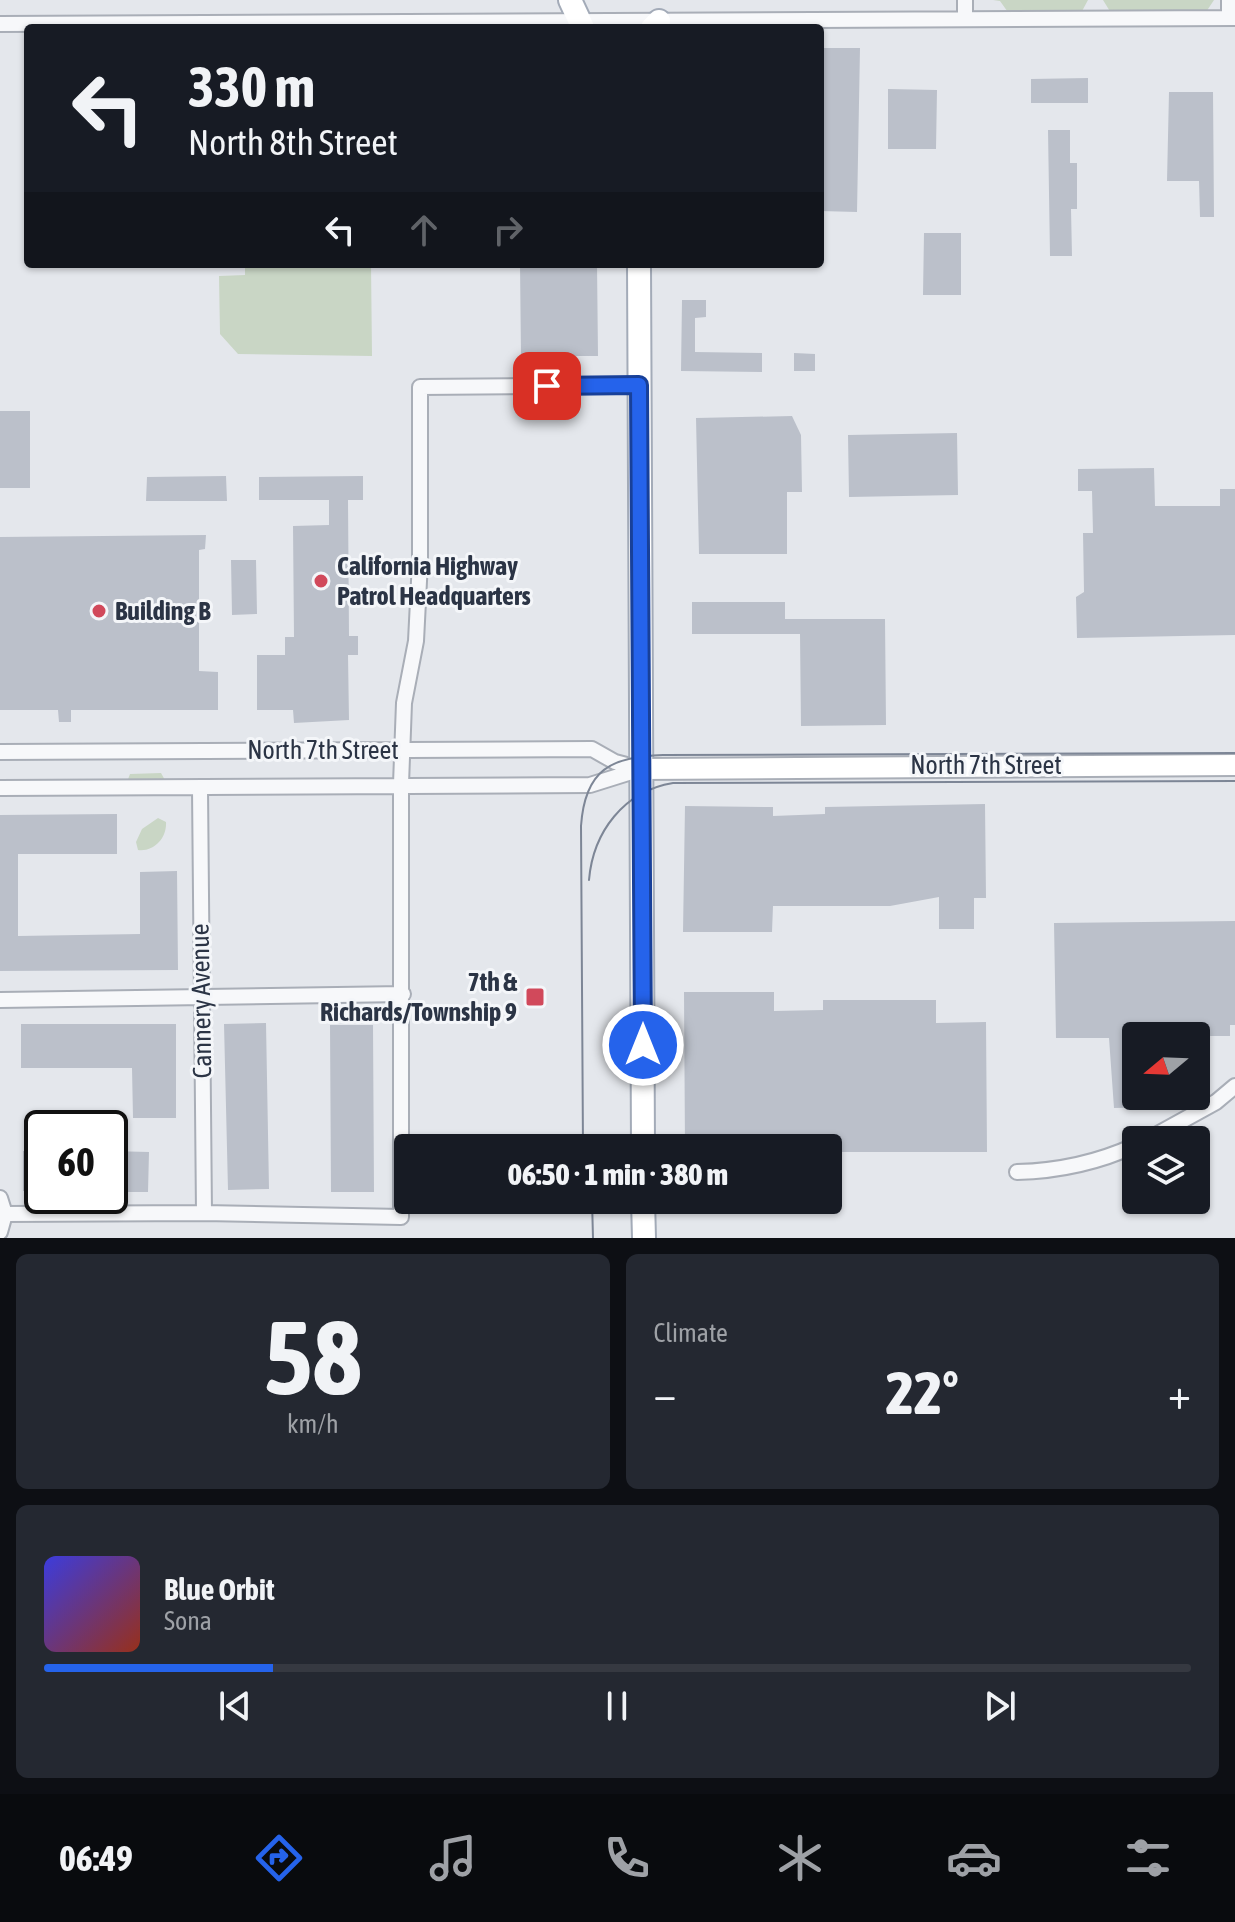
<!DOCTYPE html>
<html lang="en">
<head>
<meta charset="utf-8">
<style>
	:root { --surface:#171b24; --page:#242831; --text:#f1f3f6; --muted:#9ea1a6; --line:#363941; --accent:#2563eb }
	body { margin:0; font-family:"Asap Condensed",sans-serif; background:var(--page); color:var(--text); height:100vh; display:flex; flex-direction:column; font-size:30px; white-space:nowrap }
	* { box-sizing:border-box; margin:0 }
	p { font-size:26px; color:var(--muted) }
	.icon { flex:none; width:44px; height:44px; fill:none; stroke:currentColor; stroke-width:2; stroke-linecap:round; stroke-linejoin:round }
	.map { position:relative; height:1238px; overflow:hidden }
	.sheet { display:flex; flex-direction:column; gap:16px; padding:16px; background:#0d0f14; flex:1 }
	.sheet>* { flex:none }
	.hud { position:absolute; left:24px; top:24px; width:800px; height:244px; border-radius:8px; box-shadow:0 2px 6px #0004; background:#171b24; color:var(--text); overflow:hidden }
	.needle { width:52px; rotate:251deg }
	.fabs { position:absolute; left:1122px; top:1022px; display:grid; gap:16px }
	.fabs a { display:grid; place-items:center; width:88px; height:88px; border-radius:8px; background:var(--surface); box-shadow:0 2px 6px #0004; font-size:40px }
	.speed { position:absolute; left:24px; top:1110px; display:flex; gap:16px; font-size:40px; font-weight:700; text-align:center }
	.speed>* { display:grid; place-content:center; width:104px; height:104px; border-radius:50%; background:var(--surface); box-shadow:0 2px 6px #0004; line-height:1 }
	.speed .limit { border:4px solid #111; border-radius:12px; background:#fff; color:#111 }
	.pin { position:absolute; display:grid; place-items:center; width:68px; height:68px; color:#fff; margin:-34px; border-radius:16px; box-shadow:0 4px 12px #0006 }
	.me { position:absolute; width:88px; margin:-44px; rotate:0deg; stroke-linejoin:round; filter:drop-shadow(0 0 6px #0008) }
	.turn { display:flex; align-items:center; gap:28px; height:168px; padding:0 32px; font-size:36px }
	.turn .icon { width:104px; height:104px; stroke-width:2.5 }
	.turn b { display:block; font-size:56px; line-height:68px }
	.lanes { display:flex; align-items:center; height:76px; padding:0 32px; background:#0003; justify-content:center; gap:40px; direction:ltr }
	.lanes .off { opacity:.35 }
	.big { font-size:60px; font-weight:800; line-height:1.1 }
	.sheet .card { flex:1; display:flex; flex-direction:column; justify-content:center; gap:12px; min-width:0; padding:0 28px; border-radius:12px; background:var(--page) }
	.sheet .dial { align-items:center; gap:0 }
	.dial b { font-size:104px; line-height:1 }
	.song { display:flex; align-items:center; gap:24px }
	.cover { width:96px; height:96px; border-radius:12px; background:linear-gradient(135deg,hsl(240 70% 55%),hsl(10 70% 35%)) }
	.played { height:8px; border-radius:4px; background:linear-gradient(90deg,var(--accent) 20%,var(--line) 20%) }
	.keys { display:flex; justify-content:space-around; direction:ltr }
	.heat { display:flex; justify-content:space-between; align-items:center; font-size:44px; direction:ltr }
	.sheet .tiles { flex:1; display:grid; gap:16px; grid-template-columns:1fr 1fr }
	.card:last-child { grid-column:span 2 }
	.trip { position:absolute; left:394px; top:1134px; width:448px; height:80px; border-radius:8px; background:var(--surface); box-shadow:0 2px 6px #0004; font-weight:800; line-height:80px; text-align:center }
	.tab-bar { display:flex; height:128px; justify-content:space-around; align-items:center; background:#090b0e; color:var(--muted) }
	.tab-bar .icon { width:56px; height:56px }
	.tab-bar .on { color:var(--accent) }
	.tab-bar b { font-size:36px; color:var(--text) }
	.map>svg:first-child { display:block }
	.green { fill:#c9d6c5 }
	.building { fill:#bbc0ca }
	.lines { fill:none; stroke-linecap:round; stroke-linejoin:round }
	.minor-casing { stroke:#a9aeb7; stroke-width:18 }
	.secondary-casing { stroke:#a9aeb7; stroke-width:24 }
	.primary-casing { stroke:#a3abb8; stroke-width:26 }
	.minor { stroke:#f7f8fa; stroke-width:14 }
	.secondary { stroke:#fff; stroke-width:20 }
	.primary { stroke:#fff; stroke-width:22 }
	.tram { stroke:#7d8696; stroke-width:2 }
	.route-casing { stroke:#184099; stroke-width:20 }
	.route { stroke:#2563eb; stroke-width:14 }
	.poi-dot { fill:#d1495b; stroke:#f4f6f9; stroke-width:3 }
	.labels { text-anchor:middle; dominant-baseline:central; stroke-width:6; stroke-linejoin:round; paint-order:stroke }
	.poi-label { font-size:26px; font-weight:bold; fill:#2b3445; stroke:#f4f6f9; text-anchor:start }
	.street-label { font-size:26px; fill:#2b3445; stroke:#f4f6f9 }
</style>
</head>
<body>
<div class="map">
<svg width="1235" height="1238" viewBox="0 0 1235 1238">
	<rect width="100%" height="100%" fill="#e4e7ec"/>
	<path class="green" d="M993,0H1088L1081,13L1010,15L1000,1Z
		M1103,0H1214L1206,12L1111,13Z
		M245,264H371L372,356L238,354L220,334L219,276L245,275Z
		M161,773L166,782H127L130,774Z
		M158,818L166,822C167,838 154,852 138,850L136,842L142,829Z"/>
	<path class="building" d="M820,48H860L857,212L820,211Z
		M1088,78V103H1031V79Z
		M888,89L937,90L936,149H888Z
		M1169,92H1213L1214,217H1200L1199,181H1167Z
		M1048,130H1070V163H1077V209H1071L1072,256H1050Z
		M924,233H961V295H923Z
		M520,264H597L598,356H521Z
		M682,300H706V317L695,318V352L762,353V372L681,371Z
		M794,353L815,354V371H794Z
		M0,411H30V488H0Z
		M792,416L801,435L802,492H787V554H699L696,418Z
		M957,433L958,495L849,497L848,435Z
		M1154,468L1155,506H1220V489H1235V635L1077,638L1076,597L1084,592L1083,533H1093L1092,491H1078V469Z
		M226,476L227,501H146L147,477Z
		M363,476V500H348L349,636H358V655H348L349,720L294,723L293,710H257V655H285V637H294L293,526L329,525V500H259V477Z
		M206,535L205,549L199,550V671L218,672V710H71V722H59L58,710H0V537Z
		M231,560H256L257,614L232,615Z
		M692,602H785V619H885L886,725L801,726L800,634H692Z
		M985,804L986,898H974V929H939V897L890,906H773L772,932H683L685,806L773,807V816L825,814V807Z
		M117,814V854H18V936L140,934V872L177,871L178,970L0,971V815Z
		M1235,921V1025H1230V1036H1136V1096H1164V1107L1114,1108L1109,1038H1056L1054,923Z
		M684,992H774V1011L823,1010V1000H936V1023L986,1022L987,1152H828L824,1146L685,1148Z
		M266,1023L269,1189L228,1190L224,1024Z
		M21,1024H176V1118H133L132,1068H21Z
		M330,1025H373L374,1192H331Z
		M23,1151H42V1191H23Z
		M110,1151L149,1152L148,1192H110Z"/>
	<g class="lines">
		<g class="minor-casing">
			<path id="minor" d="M1229,0V18
				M965,19V0
				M0,24L1235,18
				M0,752L592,749L615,762L642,769
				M0,788L590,785L641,769
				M200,789L204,1213
				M0,1000L403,994
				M1147,1140L1216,1102L1235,1086
				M1017,1172C1060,1171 1097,1163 1136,1145
				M0,1198L5,1214L0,1232
				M5,1214L204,1213L401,1217V784L404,703L416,641L420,561V387L639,385"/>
		</g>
		<g class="secondary-casing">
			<path id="secondary" d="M642,769L1235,765"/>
		</g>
		<g class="primary-casing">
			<path id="primary" d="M570,0L583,28
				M652,28L659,21
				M639,264L643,1148
				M643,1200L644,1238"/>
		</g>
		<use href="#minor" class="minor"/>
		<use href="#secondary" class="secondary"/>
		<use href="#primary" class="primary"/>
		<path class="tram" d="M589,880C593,832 624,791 673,783L1235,781
			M583,1148L581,826C585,769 611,757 663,755L1235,753
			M592,1200L593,1238"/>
	</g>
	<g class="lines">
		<g class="route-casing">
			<path id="route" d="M547,386L639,385L643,1045"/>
		</g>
		<use href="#route" class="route"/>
	</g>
	<g class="poi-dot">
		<circle cx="321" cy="581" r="8"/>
		<circle cx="99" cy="611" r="8"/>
		<rect x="525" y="987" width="20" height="20" rx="4"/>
	</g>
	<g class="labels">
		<g class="poi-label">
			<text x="337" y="566">California Highway<tspan x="337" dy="30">Patrol Headquarters</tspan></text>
			<text x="115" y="611">Building B</text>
			<text x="517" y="982" text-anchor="end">7th &amp;<tspan x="517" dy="30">Richards/Township 9</tspan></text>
		</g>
		<g class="street-label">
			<text x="323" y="750">North 7th Street</text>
			<text x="986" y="765">North 7th Street</text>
			<text transform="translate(201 1001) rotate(-91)">Cannery Avenue</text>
		</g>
	</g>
</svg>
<div class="fabs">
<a><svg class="needle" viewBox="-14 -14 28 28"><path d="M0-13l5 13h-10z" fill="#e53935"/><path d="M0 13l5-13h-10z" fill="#9ea1a6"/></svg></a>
<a><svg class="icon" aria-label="layers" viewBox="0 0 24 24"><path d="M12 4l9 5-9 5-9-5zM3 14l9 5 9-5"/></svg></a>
</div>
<div class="speed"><div class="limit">60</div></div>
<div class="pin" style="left:547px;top:386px;background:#d93025"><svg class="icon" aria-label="arrive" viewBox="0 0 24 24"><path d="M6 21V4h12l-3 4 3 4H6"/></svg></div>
<svg class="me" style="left:643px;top:1045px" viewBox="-20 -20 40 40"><circle r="17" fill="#2563eb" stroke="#fff" stroke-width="3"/><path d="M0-11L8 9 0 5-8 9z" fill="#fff"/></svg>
<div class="trip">06:50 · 1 min · 380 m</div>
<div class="hud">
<div class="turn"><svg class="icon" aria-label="left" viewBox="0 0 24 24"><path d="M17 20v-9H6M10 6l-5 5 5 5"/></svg><div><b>330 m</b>North 8th Street</div></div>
<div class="lanes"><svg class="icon" aria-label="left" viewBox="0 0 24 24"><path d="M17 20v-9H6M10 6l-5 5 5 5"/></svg><svg class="icon off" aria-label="ahead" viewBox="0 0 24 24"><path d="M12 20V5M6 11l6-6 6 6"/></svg><svg class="icon off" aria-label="right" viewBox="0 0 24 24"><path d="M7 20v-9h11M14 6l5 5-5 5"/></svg></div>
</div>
</div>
<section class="sheet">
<div class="tiles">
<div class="card dial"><b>58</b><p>km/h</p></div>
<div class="card"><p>Climate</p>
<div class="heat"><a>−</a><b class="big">22°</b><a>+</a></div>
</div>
<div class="card">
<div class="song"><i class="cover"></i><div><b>Blue Orbit</b><p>Sona</p></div></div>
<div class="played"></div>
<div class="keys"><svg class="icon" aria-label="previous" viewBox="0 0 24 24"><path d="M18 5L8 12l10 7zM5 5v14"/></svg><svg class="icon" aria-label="pause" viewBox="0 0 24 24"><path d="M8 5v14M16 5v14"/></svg><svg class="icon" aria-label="next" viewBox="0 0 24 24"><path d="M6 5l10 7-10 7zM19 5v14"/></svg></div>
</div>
</div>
</section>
<nav class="tab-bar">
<b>06:49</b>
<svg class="icon on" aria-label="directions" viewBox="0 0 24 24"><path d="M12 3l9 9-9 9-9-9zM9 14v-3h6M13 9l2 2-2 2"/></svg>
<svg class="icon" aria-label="music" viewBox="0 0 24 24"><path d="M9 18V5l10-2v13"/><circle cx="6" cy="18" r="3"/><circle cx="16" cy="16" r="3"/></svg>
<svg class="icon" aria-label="phone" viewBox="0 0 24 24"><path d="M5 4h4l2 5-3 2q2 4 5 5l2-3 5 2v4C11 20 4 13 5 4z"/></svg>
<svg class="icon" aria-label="climate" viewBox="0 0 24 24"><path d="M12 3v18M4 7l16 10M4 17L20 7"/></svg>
<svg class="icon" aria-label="car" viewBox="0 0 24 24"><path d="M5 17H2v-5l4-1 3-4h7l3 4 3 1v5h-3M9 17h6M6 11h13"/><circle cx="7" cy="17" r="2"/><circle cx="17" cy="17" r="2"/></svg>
<svg class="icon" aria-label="filters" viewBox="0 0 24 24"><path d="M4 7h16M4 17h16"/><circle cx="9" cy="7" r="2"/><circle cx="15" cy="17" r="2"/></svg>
</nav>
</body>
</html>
